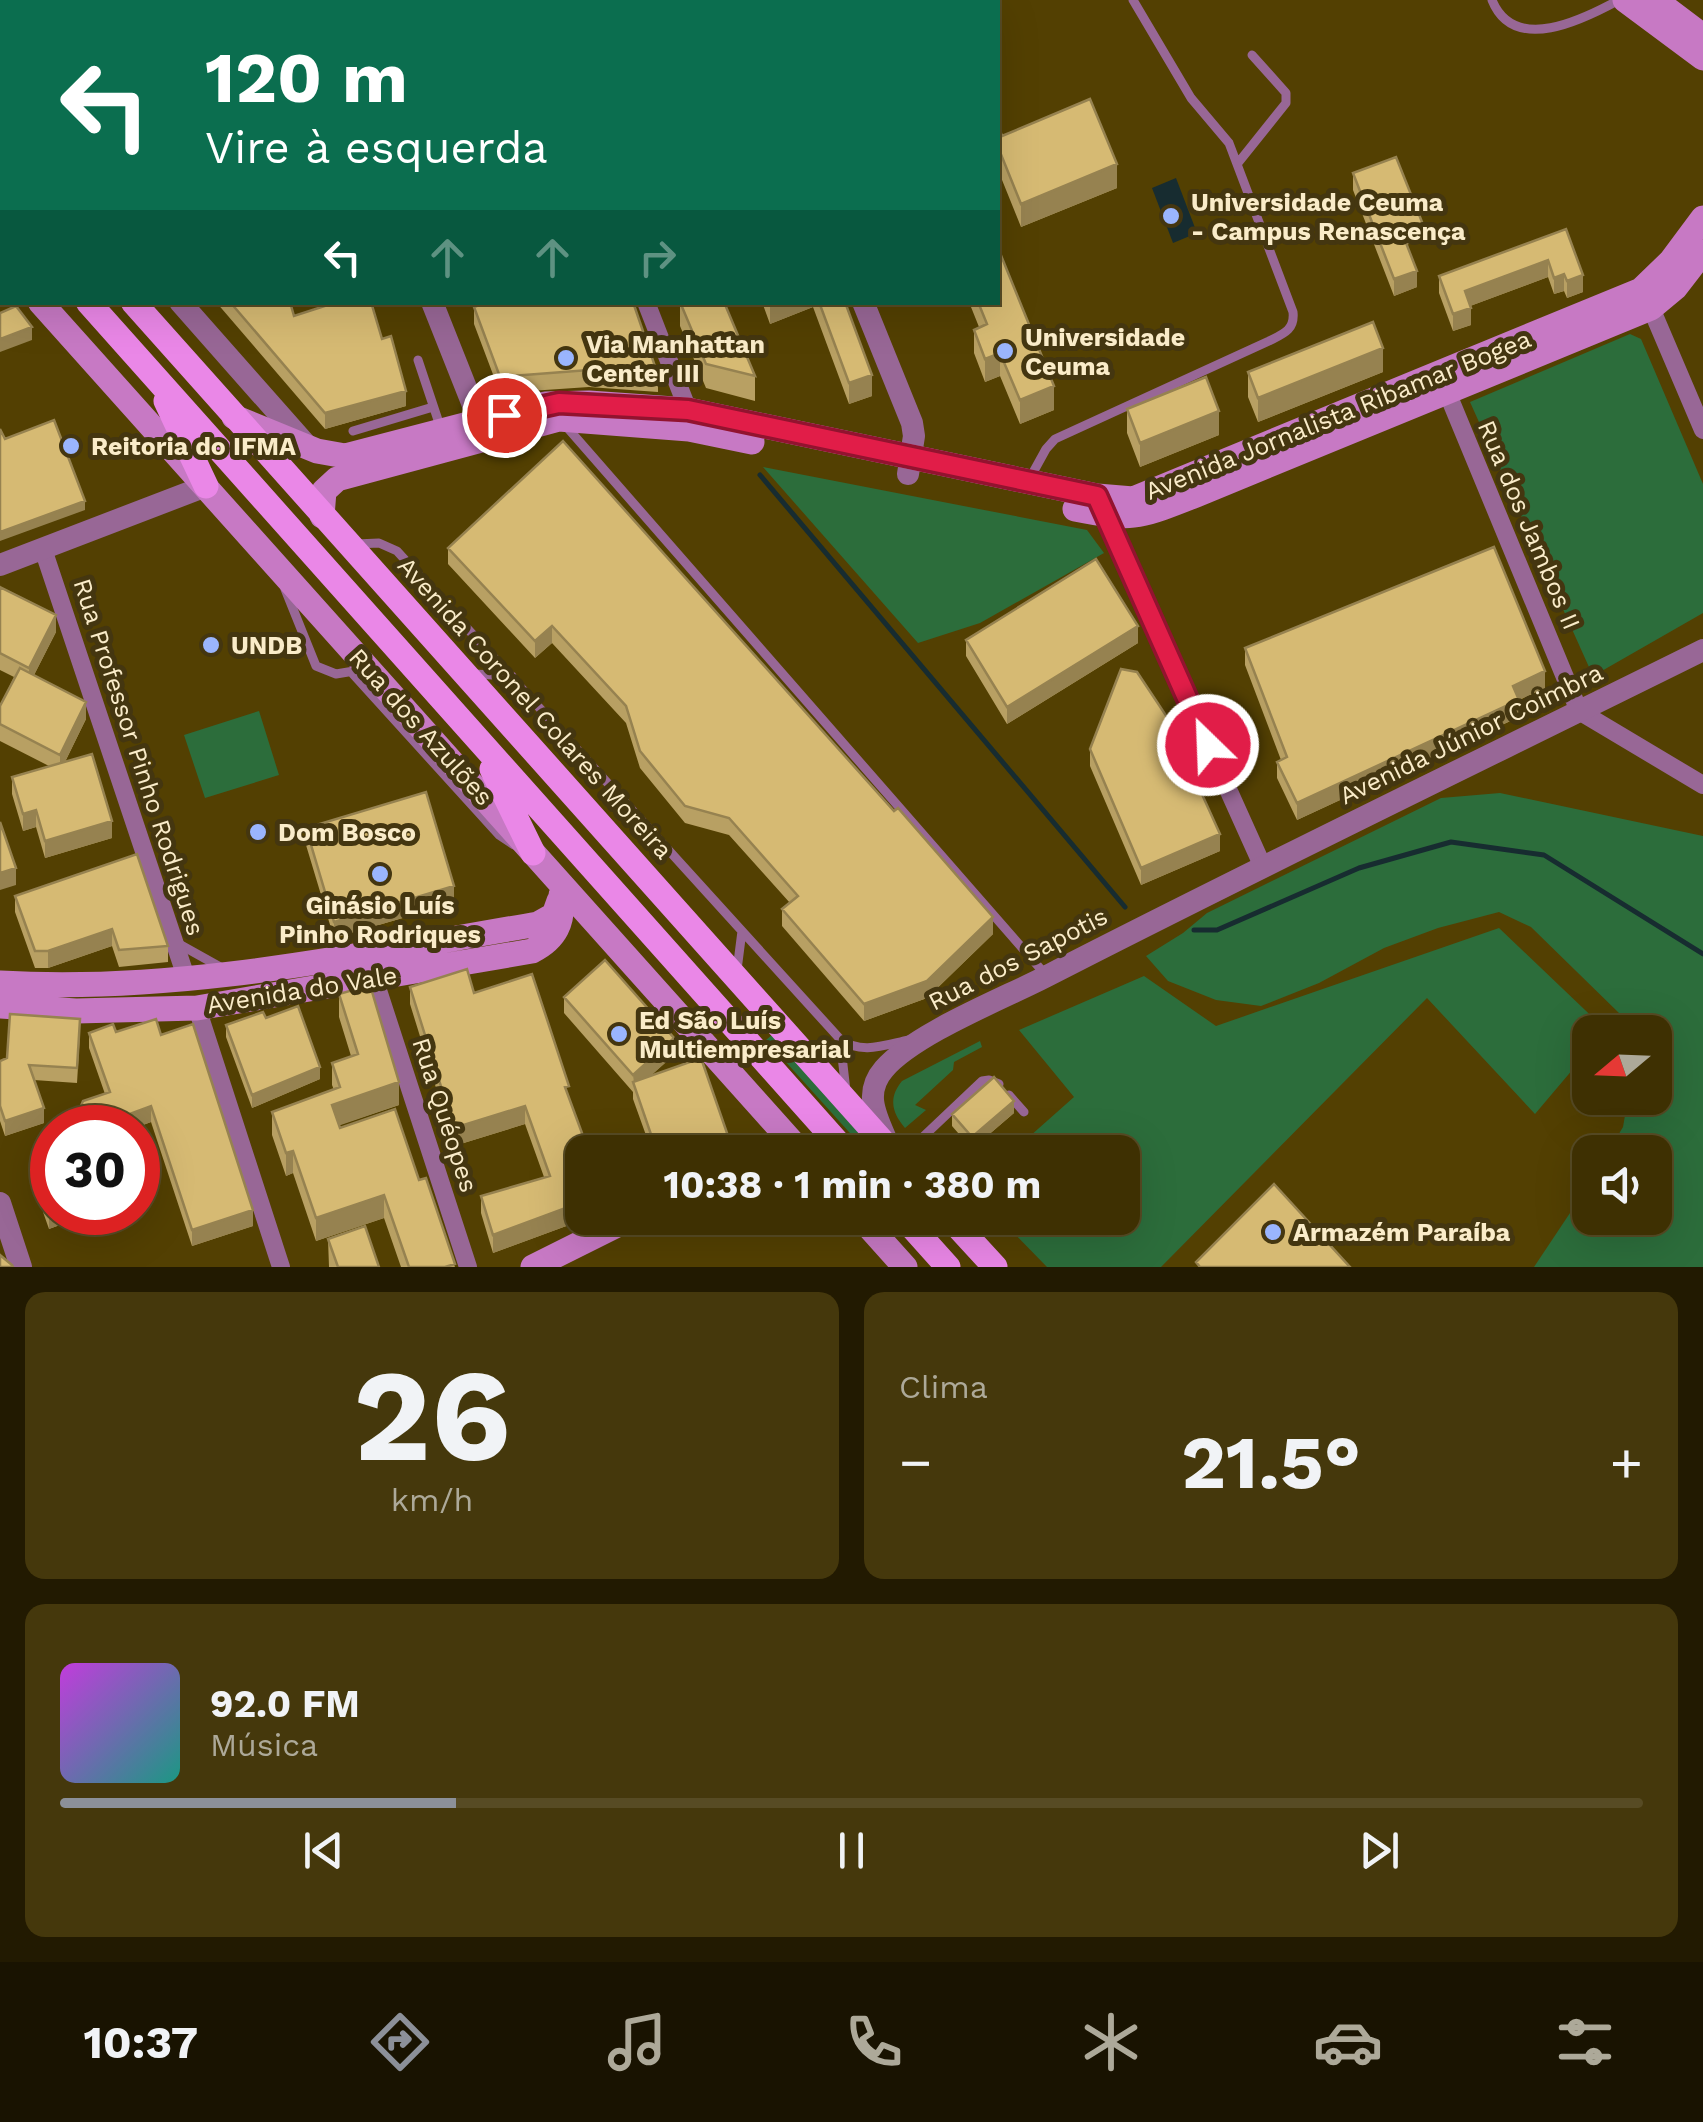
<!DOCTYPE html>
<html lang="pt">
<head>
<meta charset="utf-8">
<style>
	:root { --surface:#3e3002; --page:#45380c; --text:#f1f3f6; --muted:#ada999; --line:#574b24; --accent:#8c9099 }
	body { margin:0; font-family:"Work Sans",sans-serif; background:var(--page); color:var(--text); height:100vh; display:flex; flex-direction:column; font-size:38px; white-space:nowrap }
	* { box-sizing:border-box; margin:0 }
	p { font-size:32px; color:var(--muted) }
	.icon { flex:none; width:55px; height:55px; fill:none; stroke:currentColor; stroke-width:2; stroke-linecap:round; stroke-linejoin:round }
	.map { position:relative; height:1267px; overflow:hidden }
	.sheet { display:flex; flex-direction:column; gap:25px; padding:25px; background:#221a01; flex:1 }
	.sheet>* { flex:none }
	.banner { position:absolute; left:0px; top:0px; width:1000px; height:305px; box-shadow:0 10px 40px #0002,0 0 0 2px var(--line); background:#0b6e4f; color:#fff; overflow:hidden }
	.needle { width:65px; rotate:251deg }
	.tools { position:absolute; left:1572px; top:1015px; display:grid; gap:20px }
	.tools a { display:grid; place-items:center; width:100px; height:100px; border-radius:20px; background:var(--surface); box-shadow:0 10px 40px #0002,0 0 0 2px var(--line); font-size:50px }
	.speed { position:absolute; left:30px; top:1105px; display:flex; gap:20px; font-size:50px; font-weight:700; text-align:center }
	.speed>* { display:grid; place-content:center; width:130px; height:130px; border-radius:50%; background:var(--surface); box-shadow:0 10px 40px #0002,0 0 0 2px var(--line); line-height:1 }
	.speed .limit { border:15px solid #d22; background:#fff; color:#111 }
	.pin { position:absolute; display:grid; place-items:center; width:85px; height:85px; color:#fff; margin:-42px; border:5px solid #fff; border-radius:50%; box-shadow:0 2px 10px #0007 }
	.me { position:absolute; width:110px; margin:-55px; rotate:336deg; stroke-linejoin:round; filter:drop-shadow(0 0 8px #0008) }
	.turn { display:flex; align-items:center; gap:35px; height:210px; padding:0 40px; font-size:45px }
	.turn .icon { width:130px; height:130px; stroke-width:2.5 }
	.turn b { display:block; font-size:70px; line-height:85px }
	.lanes { display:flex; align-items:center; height:95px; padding:0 40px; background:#0003; justify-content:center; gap:50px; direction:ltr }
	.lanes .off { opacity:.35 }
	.big { font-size:75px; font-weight:700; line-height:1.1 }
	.sheet .tile { flex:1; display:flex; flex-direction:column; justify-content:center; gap:15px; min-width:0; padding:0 35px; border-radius:20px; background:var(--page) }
	.sheet .dial { align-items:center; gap:0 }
	.dial b { font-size:130px; line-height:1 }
	.song { display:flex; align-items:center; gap:30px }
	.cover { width:120px; height:120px; border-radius:15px; background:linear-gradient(135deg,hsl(290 70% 55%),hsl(170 70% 35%)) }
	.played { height:10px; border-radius:5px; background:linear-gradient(90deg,var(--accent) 25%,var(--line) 25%) }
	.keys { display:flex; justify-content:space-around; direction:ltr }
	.heat { display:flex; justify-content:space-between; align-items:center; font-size:55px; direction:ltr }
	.sheet .tiles { flex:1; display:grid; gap:25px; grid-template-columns:1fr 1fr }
	.tile:last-child { grid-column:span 2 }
	.trip { position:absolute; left:565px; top:1135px; width:575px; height:100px; border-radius:20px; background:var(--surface); box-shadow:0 10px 40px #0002,0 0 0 2px var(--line); font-weight:700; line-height:100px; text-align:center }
	.menu { display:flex; height:160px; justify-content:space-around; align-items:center; background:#191301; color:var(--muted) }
	.menu .icon { width:70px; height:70px }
	.menu .on { color:var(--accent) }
	.menu b { font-size:45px; color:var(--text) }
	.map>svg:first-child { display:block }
	.green { fill:#2c6d3b }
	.water { fill:#172c30 }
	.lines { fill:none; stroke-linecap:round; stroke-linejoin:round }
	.stream { stroke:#172c30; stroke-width:5 }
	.service { stroke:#986796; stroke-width:9 }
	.minor { stroke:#986796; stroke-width:18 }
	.tertiary { stroke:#986796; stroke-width:22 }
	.secondary { stroke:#c779c4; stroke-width:25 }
	.primary { stroke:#ea87e7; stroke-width:25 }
	.wall { fill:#b8a063 }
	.shaded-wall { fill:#968250 }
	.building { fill:#d6ba73; stroke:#968250; stroke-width:2.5 }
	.route-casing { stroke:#92132f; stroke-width:25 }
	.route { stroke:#e11d48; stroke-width:18 }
	.poi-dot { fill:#9ab5fd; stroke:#443610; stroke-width:4 }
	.labels { text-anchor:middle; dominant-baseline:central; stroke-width:10; stroke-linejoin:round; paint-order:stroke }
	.poi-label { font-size:25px; font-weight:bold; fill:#faecc9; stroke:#443610; text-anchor:start }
	.street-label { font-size:25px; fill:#faecc9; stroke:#443610 }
</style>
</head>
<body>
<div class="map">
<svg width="1703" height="1267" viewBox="0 0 1703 1267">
	<rect width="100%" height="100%" fill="#534002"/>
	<path class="green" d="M1630,334L1641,339L1703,484V613L1593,676L1470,402Z
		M763,467L1087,530L1104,553L980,623L918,643Z
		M259,711L279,775L205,798L184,735Z
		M1500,793L1703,836V1267H1534L1590,1183V1218H1655V1152H1608L1623,1127L1628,1098H1655V1032H1627L1620,1014L1531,927L1499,912L1438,928L1384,948L1319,983L1261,1006L1216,1000L1168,981L1146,956L1183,933L1207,913L1441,798Z
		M1499,928L1606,1030L1590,1032V1049L1535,1114L1427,998L1161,1267H1047L999,1218H1122V1152H1012L1074,1097L1019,1030L1144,976L1216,1026Z
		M773,1034L879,1152H867L766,1040Z
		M980,1041L982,1047L954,1062L953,1070L915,1105L926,1110L905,1128C892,1113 888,1098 902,1081Z"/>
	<path class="water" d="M1176,178L1197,233L1173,243L1152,188Z"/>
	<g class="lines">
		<path class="stream" d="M760,475L1125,907
			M1194,930H1217L1359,868L1451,842L1544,855L1703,954"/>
		<path class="service" d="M270,0V2
			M1492,0C1514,55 1584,19 1619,0
			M255,2L262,0
			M1238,163L1286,103V93L1252,55
			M418,360L441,429
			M565,425L1045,974
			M353,431L433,407
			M1030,478L1046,449L1055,439L1269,341C1283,334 1295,330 1293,312L1229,143L1191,98L1133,0
			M356,544L379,543L397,551L840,1039C861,1055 885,1045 909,1040
			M285,589L316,666L336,674L354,671
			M352,673L499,835L514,845
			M475,674L512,676
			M179,944L222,968
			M737,970L742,931
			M840,1039L846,1091
			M1009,1095L1024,1112
			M907,1152L982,1081L989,1080L999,1084"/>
		<path class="minor" d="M526,0L527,2
			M646,302L688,410
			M1651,308L1703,430
			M1447,392L1579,711L1703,785
			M1101,507L1263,867
			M43,549L187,980
			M374,978L468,1267
			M197,1008L281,1267"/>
		<path class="tertiary" d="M310,0L311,2
			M741,0L742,2
			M0,40L2,43
			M180,302L309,448
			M432,302L486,438
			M863,302L912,423L914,436L908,474
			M0,565L206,486
			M886,1139C875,1114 864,1092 884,1069C915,1033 1005,998 1049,975C1265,864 1485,758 1703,650
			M0,1203L21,1267"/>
		<path class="secondary" d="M1625,0L1703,58
			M1655,0L1703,36
			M0,258L2,261
			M40,302L801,1152
			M234,417L317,451L345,456L545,404L589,403L688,410L1097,496L1133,499L1641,290L1671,261L1703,218
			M1075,509C1136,521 1139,517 1196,495L1651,308L1675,288L1703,252
			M322,516L324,491L337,479L559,419L689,429L752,442
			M0,983C182,994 360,954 538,924L554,915L559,901
			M0,1006L76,1011L197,1008L532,951C556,939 564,922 561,895
			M761,1152L789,1139
			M861,1218L905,1267
			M533,1267L631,1218"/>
		<path class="primary" d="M0,76L2,81
			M0,191L2,194
			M0,215L2,217
			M88,302L846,1152
			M133,302L892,1152
			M166,401L206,486
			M492,769L533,853
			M904,1218L948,1267
			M950,1218L995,1267"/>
	</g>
	<path class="wall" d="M998,125L1002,136L1117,188L1021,227L998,170Z
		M1353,173L1422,239L1406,245L1417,287L1394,296L1353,190Z
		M1566,229L1583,292L1567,298L1564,291L1554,294L1548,277L1470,306L1471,325L1453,331L1439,293V276Z
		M216,302H290L294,316L382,339L406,406L325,429Z
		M680,302L755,376V401L706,388L680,326Z
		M762,302H845L872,396L849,404L813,307L770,324Z
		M969,302H998L1054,410L1020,424L1000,376L985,382L974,353V330L979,327Z
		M474,307L658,375V392L589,387L500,393L474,324Z
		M1248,372H1383L1258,422L1248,397Z
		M1127,409L1219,435L1140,467L1127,433Z
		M448,548L993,934L927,998L864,1021L782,926V909L790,903L729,835L685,823L640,768L626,723L552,643L535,658L448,564Z
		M0,587L56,632L34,675L86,719L65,762L112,838L45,858L36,827L23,831L12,794V777L49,766L0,741V706L14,677L0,670Z
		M966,640L1138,643L1007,724L966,656Z
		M1245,648L1545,688L1519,700V717L1297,820L1277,778V762L1281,760L1245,665Z
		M1090,749L1220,851L1141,885L1090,766Z
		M306,828L454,903L334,938L306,845Z
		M15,896L168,946V962L119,967L112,946L48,968H35L15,912Z
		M410,987L474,993L569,1100L582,1218H588L493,1253L481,1213V1196L544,1177L525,1124L454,1146L410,1004Z
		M339,994L399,1105L339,1125L340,1128L419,1180L455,1267H401L384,1218L316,1241L293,1173L286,1176L272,1135V1112L334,1090L332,1085V1063L351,1056L339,1017Z
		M564,997L674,1055L650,1076L727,1150L719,1152H652L633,1099V1092L564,1013Z
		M266,1018L320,1079L252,1108L226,1037V1025Z
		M116,1032L161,1035L253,1226L192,1246L151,1122L135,1128H72L105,1094L89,1048V1033Z
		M80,1034L77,1083L34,1080L44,1123L5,1136L0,1121V1061Z
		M1014,1113L972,1149L952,1126V1114Z
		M43,1197L52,1212H95L49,1229L43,1212Z
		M328,1239L379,1267H329Z"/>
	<path class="shaded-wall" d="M341,0H363L357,2H341Z
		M490,0H501V2H483Z
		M1117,164V188L1021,227V204Z
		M1422,222V239L1401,247V230Z
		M1548,260V277L1465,308V291Z
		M1417,271V287L1394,296V279Z
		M1564,274V291L1554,294V278Z
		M1583,275V292L1567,298V281Z
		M813,302V307L770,324V303Z
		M1471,308V325L1453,331V314Z
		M32,327V340L0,352V339Z
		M1383,348V372L1258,422V398Z
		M1000,353V376L985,382V359Z
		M872,375V396L849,404V383Z
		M1054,386V410L1020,424V400Z
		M406,391V406L325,429V413Z
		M1219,411V435L1140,467V443Z
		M85,501V510L0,541V532Z
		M56,615V632L29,685V668Z
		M552,626V643L535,658V641Z
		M1138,626V643L1007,724V707Z
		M1545,671V688L1519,700V717L1297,820V803L1513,686Z
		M86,702V719L60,772V755Z
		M36,810V827L23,831V814Z
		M112,821V838L45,858V841Z
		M1220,834V851L1141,885V868Z
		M16,868V885L0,890V873Z
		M454,886V903L334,938V922Z
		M993,917V934L927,998L864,1021V1004Z
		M112,929V946L48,968V951Z
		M674,1038V1055L635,1090L633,1075Z
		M320,1067V1079L252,1108V1095Z
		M399,1082V1105L332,1128V1105Z
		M1014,1101V1113L972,1149V1137Z
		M151,1106V1122L135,1128H108V1122Z
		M525,1106V1124L454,1146V1128Z
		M44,1108V1123L5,1136V1121Z
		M727,1133V1150L719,1152H671Z
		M293,1151V1173L286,1176V1153Z
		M384,1195V1218L316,1241V1218Z
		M582,1202V1218H588L493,1253V1235Z
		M253,1210V1226L192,1246V1230Z
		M95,1212L49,1229V1213Z"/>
	<path class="building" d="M377,0H408L409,2H371Z
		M450,0H490L483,2H451Z
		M568,0H642L643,2H569Z
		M839,0H947L948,2H840Z
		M1090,99L1117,164L1021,204L998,147V125L1002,136Z
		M1396,157L1422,222L1401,230L1417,271L1394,279L1353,173Z
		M1566,229L1583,275L1567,281L1564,274L1554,278L1548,260L1465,291L1471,308L1453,314L1439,276Z
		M998,248L1054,386L1020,400L1000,353L985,359L974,330L987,324L978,302H998Z
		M230,302H290L294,316L337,302H371L382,339L391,336L406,391L325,413Z
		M487,302H633L658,375L589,370L500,377L474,307Z
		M680,302H724L755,376L706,364Z
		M819,302H845L872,375L849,383Z
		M16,306L32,327L0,339V313Z
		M1373,322L1383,348L1258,398L1248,372Z
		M1206,377L1219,411L1140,443L1127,409Z
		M54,420L85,501L0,532V429L5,439Z
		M563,441L894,811L898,808L993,917L927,981L864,1004L782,909L798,896L729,818L685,806L640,751L626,706L552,626L535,641L448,548Z
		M1494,547L1545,671L1513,686L1519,700L1297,803L1277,762L1287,757L1245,648Z
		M1096,559L1138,626L1007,707L966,640Z
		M0,587L56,615L29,668L0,653Z
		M20,668L86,702L60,755L0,724V706Z
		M1121,669L1137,672L1167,717L1220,834L1141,868L1090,749Z
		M92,754L112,821L45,841L36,810L23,814L12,777Z
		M426,792L454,886L334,922L306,828Z
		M0,822L16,868L0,873Z
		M137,854L168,946L119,950L112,929L48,951H35L15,896Z
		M605,960L674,1038L633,1075L564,997Z
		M467,969L474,993L532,974L569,1086L565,1087L589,1152H582V1202L493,1235L481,1196L550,1176L525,1106L454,1128L410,987Z
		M370,985L399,1082L332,1105L340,1128L395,1109L419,1180L426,1178L455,1264L445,1267H409L384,1195L316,1218L293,1151L286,1153L272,1112L340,1087L332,1063L358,1054L339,994Z
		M298,1006L320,1067L252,1095L226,1025L263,1012L266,1018Z
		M10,1014L80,1019L77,1068L29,1065L44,1108L5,1121L0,1106V1061L7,1058Z
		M156,1019L161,1035L193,1024L253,1210L192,1230L151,1106L108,1122L110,1128H72L83,1101L110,1092L89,1033L113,1024L116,1032Z
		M701,1058L727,1133L671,1152H657L633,1082Z
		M994,1077L1014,1101L972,1137L952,1114Z
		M52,1174V1212L49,1213L43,1197Z
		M1274,1184L1350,1267H1200L1196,1262Z
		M365,1226L379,1267H338L328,1239Z
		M0,1255L12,1265L13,1267H0Z"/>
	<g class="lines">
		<g class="route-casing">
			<path id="route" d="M504,415L559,403L688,410L1097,496L1208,745"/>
		</g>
		<use href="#route" class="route"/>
	</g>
	<g class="poi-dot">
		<circle cx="1171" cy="216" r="10"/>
		<circle cx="1005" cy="351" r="10"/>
		<circle cx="566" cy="358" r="10"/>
		<circle cx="71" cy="446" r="10"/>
		<circle cx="211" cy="645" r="10"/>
		<circle cx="258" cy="832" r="10"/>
		<circle cx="380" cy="874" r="10"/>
		<circle cx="619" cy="1034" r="10"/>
		<circle cx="1273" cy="1232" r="10"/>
	</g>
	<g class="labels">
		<g class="poi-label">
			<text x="1191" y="202">Universidade Ceuma<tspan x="1191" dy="29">- Campus Renascença</tspan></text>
			<text x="1025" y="337">Universidade<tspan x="1025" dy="29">Ceuma</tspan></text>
			<text x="586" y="344">Via Manhattan<tspan x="586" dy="29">Center III</tspan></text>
			<text x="91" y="446">Reitoria do IFMA</text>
			<text x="231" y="645">UNDB</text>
			<text x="278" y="832">Dom Bosco</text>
			<text x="380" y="905" text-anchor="middle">Ginásio Luís<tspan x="380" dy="29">Pinho Rodriques</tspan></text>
			<text x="639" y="1020">Ed São Luís<tspan x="639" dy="29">Multiempresarial</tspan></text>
			<text x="1293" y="1232">Armazém Paraíba</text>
		</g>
		<g class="street-label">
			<text transform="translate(1338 415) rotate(-22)">Avenida Jornalista Ribamar Bogea</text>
			<text transform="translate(1529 525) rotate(67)">Rua dos Jambos II</text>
			<text transform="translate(535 708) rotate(48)">Avenida Coronel Colares Moreira</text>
			<text transform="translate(421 727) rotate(48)">Rua dos Azulões</text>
			<text transform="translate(1471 734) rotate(-26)">Avenida Júnior Coimbra</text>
			<text transform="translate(139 757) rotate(72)">Rua Professor Pinho Rodrigues</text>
			<text transform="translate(1018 959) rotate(-27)">Rua dos Sapotis</text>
			<text transform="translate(302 990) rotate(-9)">Avenida do Vale</text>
			<text transform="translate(445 1115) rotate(72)">Rua Quéopes</text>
		</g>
	</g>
</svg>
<div class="tools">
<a><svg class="needle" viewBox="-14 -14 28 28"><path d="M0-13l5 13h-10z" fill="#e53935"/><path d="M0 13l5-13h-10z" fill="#ada999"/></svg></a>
<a><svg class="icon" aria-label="sound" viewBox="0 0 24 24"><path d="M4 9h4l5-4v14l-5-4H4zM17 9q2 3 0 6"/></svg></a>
</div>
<div class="speed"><div class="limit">30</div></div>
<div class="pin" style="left:504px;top:415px;background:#d93025"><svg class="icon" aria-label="arrive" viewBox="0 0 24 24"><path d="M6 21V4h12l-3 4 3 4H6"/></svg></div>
<svg class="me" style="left:1208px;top:745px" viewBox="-20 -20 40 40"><circle r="17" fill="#e11d48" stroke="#fff" stroke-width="3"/><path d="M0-11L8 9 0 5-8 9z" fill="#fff"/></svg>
<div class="trip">10:38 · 1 min · 380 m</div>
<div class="banner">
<div class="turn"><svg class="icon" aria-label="left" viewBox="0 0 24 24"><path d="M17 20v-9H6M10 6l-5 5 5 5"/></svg><div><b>120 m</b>Vire à esquerda</div></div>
<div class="lanes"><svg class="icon" aria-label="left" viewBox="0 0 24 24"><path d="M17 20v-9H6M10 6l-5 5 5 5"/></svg><svg class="icon off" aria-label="ahead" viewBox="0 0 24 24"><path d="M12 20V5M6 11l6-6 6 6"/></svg><svg class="icon off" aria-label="ahead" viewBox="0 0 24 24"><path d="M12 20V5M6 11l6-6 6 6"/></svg><svg class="icon off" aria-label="right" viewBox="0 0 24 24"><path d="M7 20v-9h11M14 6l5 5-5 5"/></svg></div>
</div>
</div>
<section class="sheet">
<div class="tiles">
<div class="tile dial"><b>26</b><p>km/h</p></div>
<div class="tile"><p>Clima</p>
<div class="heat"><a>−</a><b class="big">21.5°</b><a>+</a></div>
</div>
<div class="tile">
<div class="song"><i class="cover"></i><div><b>92.0 FM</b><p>Música</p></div></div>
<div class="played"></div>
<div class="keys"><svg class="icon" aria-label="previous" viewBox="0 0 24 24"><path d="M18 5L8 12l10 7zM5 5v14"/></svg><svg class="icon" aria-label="pause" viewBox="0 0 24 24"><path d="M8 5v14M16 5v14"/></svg><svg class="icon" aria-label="next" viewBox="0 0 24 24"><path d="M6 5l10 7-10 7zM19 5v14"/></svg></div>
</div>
</div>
</section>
<nav class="menu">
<b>10:37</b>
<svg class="icon on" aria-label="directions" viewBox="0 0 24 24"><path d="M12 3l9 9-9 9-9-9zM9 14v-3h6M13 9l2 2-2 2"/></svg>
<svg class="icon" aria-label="music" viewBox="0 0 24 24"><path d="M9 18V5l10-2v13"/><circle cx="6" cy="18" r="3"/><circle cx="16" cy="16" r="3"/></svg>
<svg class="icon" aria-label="phone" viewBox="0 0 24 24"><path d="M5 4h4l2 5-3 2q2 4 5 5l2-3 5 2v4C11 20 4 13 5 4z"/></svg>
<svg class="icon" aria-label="climate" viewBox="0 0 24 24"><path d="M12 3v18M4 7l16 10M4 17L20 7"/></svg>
<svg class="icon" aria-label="car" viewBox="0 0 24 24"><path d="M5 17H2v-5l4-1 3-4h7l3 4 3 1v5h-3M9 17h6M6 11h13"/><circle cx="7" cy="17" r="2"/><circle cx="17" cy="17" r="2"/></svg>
<svg class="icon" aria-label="filters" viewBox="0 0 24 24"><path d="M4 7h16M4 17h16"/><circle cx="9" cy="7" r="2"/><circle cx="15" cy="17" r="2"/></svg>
</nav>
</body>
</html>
